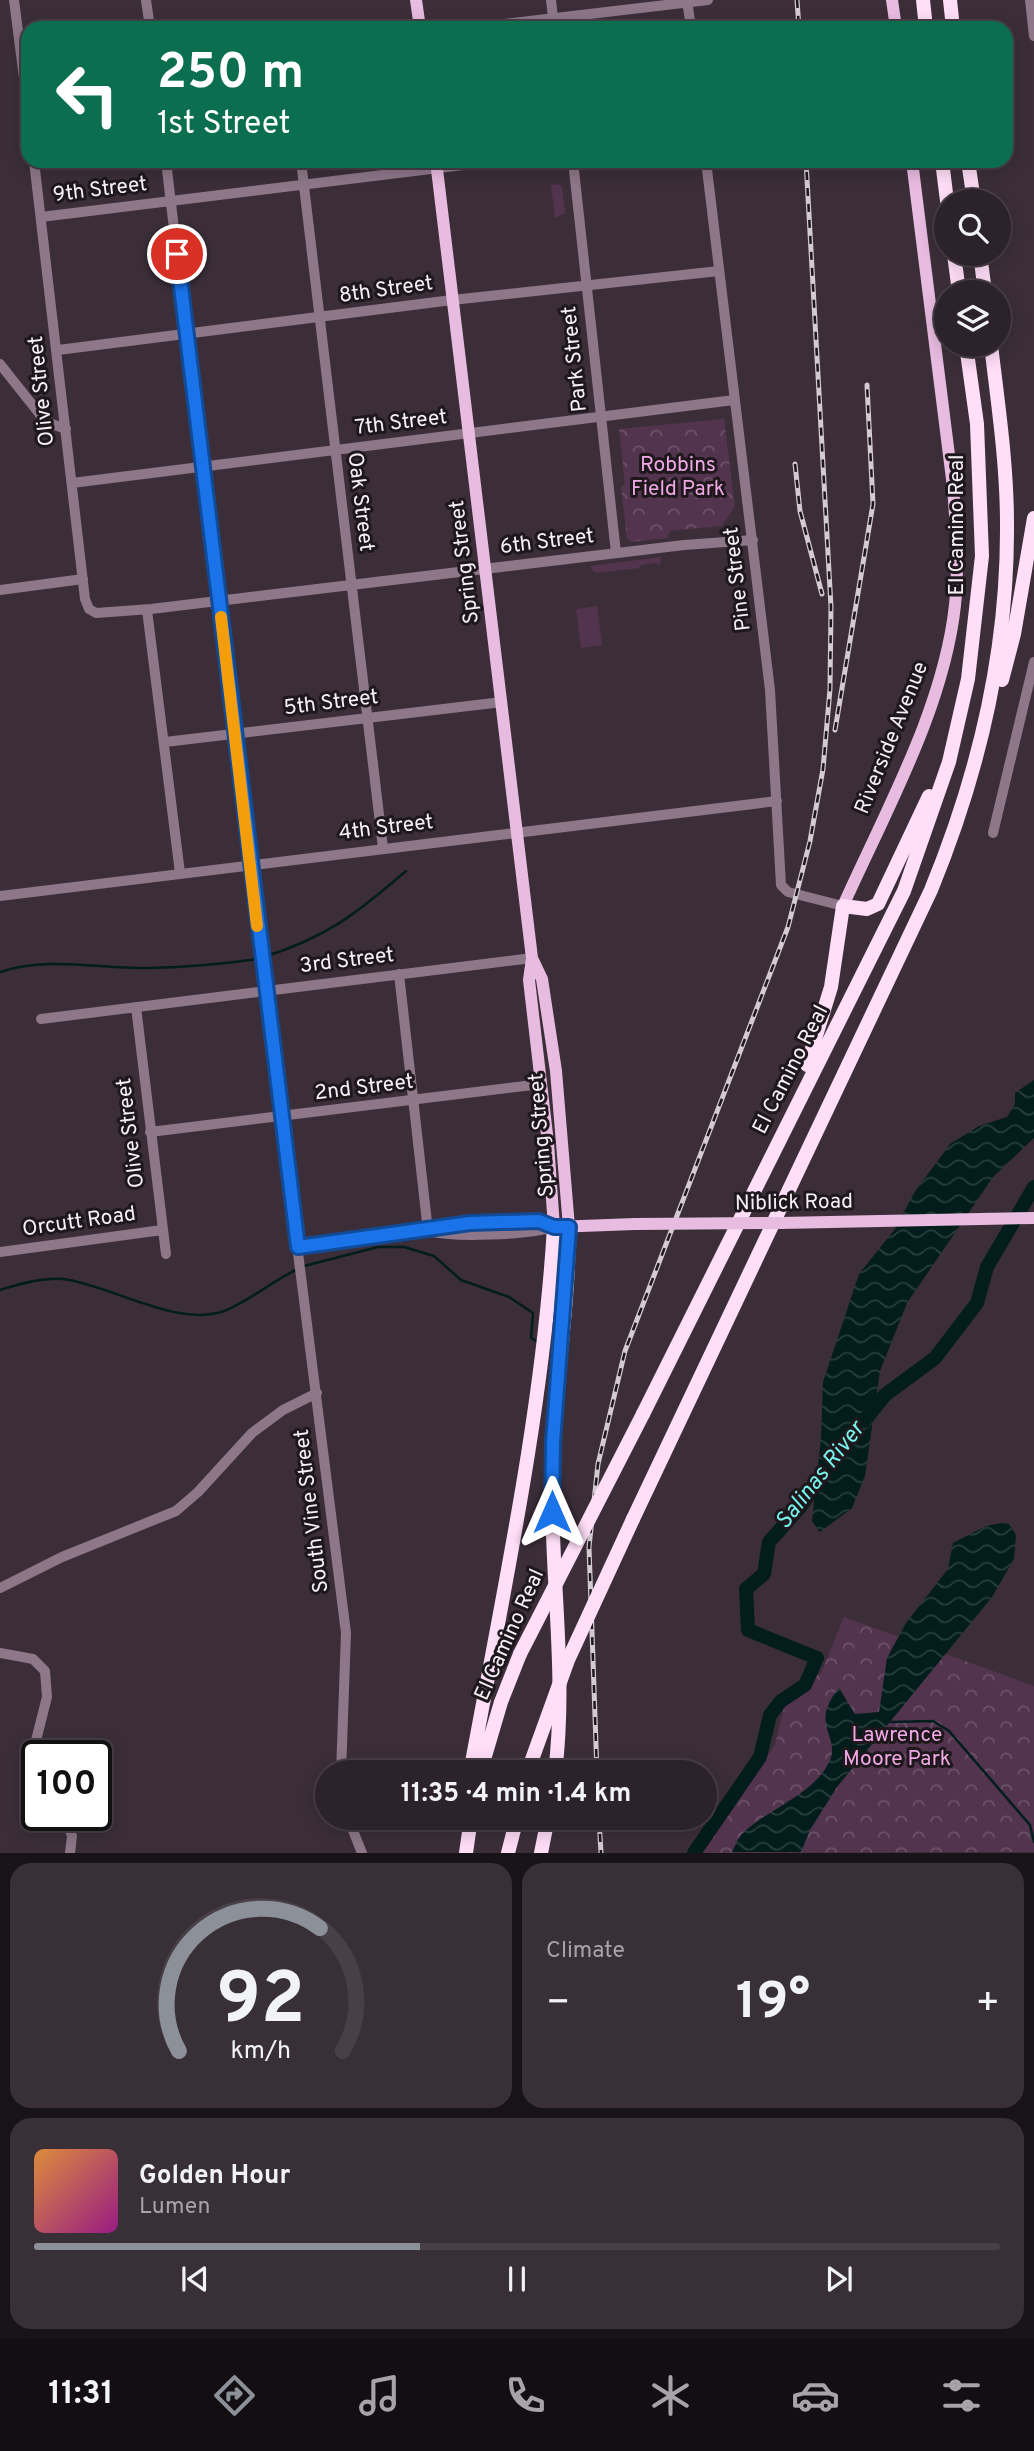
<!DOCTYPE html>
<html lang="en">
<head>
<meta charset="utf-8">
<style>
	:root { --surface:#2c222b; --page:#382f37; --text:#f1f3f6; --muted:#a6a4a9; --line:#483f47; --accent:#8c9099 }
	body { margin:0; font-family:Overpass,sans-serif; background:var(--page); color:var(--text); height:100vh; display:flex; flex-direction:column; font-size:26px; white-space:nowrap }
	* { box-sizing:border-box; margin:0 }
	p { font-size:23px; color:var(--muted) }
	.icon { flex:none; width:38px; height:38px; fill:none; stroke:currentColor; stroke-width:2; stroke-linecap:round; stroke-linejoin:round }
	.map { position:relative; height:1853px; overflow:hidden }
	.drawer { display:flex; flex-direction:column; gap:10px; padding:10px; background:#181318; flex:1 }
	.drawer>* { flex:none }
	.hud { position:absolute; left:21px; top:21px; width:992px; height:147px; border-radius:21px; box-shadow:0 4px 18px #0003,0 0 0 2px var(--line); background:#0b6e4f; color:#fff; overflow:hidden }
	.fabs { position:absolute; left:934px; top:189px; display:grid; gap:14px }
	.fabs a { display:grid; place-items:center; width:77px; height:77px; border-radius:50%; background:var(--surface); box-shadow:0 4px 18px #0003,0 0 0 2px var(--line); font-size:35px }
	.speed { position:absolute; left:21px; top:1740px; display:flex; gap:14px; font-size:35px; font-weight:700; text-align:center }
	.speed>* { display:grid; place-content:center; width:91px; height:91px; border-radius:50%; background:var(--surface); box-shadow:0 4px 18px #0003,0 0 0 2px var(--line); line-height:1 }
	.speed .limit { border:4px solid #111; border-radius:10px; background:#fff; color:#111 }
	.pin { position:absolute; display:grid; place-items:center; width:60px; height:60px; color:#fff; margin:-30px; border:4px solid #fff; border-radius:50%; box-shadow:0 2px 7px #0007 }
	.me { position:absolute; width:77px; margin:-38px; rotate:0deg; stroke-linejoin:round; filter:drop-shadow(0 0 5px #0008) }
	.turn { display:flex; align-items:center; gap:24px; height:147px; padding:0 21px; font-size:32px }
	.turn .icon { width:91px; height:91px; stroke-width:2.5 }
	.turn b { display:block; font-size:49px; line-height:60px }
	.big { font-size:52px; font-weight:700; line-height:1.1 }
	.drawer .tile { flex:1; display:flex; flex-direction:column; justify-content:center; gap:10px; min-width:0; padding:0 24px; border-radius:21px; background:var(--page) }
	.drawer .dial { align-items:center; gap:0 }
	.dial svg { height:182px; overflow:visible; fill:none; stroke:var(--line); stroke-width:7; stroke-linecap:round; text-anchor:middle }
	.dial text { fill:var(--text); stroke:none }
	.song { display:flex; align-items:center; gap:21px }
	.cover { width:84px; height:84px; border-radius:10px; background:linear-gradient(135deg,hsl(30 70% 55%),hsl(310 70% 35%)) }
	.played { height:7px; border-radius:4px; background:linear-gradient(90deg,var(--accent) 40%,var(--line) 40%) }
	.keys { display:flex; justify-content:space-around; direction:ltr }
	.heat { display:flex; justify-content:space-between; align-items:center; font-size:38px; direction:ltr }
	.drawer .tiles { flex:1; display:grid; gap:10px; grid-template-columns:1fr 1fr }
	.tile:last-child { grid-column:span 2 }
	.trip { position:absolute; left:315px; top:1760px; width:402px; height:70px; border-radius:35px; background:var(--surface); box-shadow:0 4px 18px #0003,0 0 0 2px var(--line); font-weight:700; line-height:70px; text-align:center }
	.tab-bar { display:flex; height:112px; justify-content:space-around; align-items:center; background:#120e11; color:var(--muted) }
	.tab-bar .icon { width:49px; height:49px }
	.tab-bar .active { color:var(--accent) }
	.tab-bar b { font-size:32px; color:var(--text) }
	.map>svg:first-child { display:block }
	.grass { fill:#53344e }
	.park { fill:url(#park-crowns) }
	.water { fill:url(#water-waves) }
	.lines { fill:none; stroke-linecap:round; stroke-linejoin:round }
	.stream { stroke:#021d1b; stroke-width:2.5 }
	.river { stroke:#021d1b; stroke-width:14 }
	.minor { stroke:#8d7789; stroke-width:10 }
	.major { stroke:#e8bbe0; stroke-width:12 }
	.highway { stroke:#ffdef8; stroke-width:14 }
	.rail-casing { stroke:#d4cad2; stroke-width:5 }
	.rail { stroke:#1e181d; stroke-width:2.5; stroke-dasharray:8; stroke-linecap:butt }
	.major-bridge { stroke:#e8bbe0; stroke-width:12 }
	.highway-bridge { stroke:#ffdef8; stroke-width:14 }
	.route-casing { stroke:#114b97; stroke-width:18 }
	.route { stroke:#1a73e8; stroke-width:12 }
	.slow { stroke:#f59e0b; stroke-width:12 }
	.labels { text-anchor:middle; dominant-baseline:central; stroke-width:6; stroke-linejoin:round; paint-order:stroke }
	.street-label { font-size:21px; fill:#f9f0f7; stroke:#1e181d }
	.park-label { font-size:21px; fill:#f1a9e5; stroke:#1e181d }
	.water-label { font-size:23px; font-style:italic; fill:#76f5ec; stroke:#1e181d }
</style>
</head>
<body>
<div class="map">
<svg width="1034" height="1853" viewBox="0 0 1034 1853">
	<defs>
		<pattern id="park-crowns" width="20" height="18" patternUnits="userSpaceOnUse" patternTransform="scale(1.75)"><rect width="20" height="18" fill="#53344e"/><path d="M2 6a3 3 0 1 1 6 0M12 15a3 3 0 1 1 6 0" fill="none" stroke="#6c5268"/></pattern>
		<pattern id="water-waves" width="16" height="10" patternUnits="userSpaceOnUse" patternTransform="scale(1.75)"><rect width="16" height="10" fill="#021d1b"/><path d="M0 5q4-4 8 0t8 0" fill="none" stroke="#283e3d"/></pattern>
	</defs>
	<rect width="100%" height="100%" fill="#3b2e39"/>
	<path class="grass" d="M559,184L562,187L565,213L555,218L551,185Z
		M661,557L660,566L656,563L641,565L640,568L597,573L591,569V566Z
		M597,606L602,645L581,648L576,609Z"/>
	<path class="park" d="M724,419L735,507L721,526L670,531L667,538L631,542L627,538L621,487L625,484L619,429Z
		M844,1617L1034,1686V1852L702,1853L775,1745L785,1703L797,1689L821,1673Z"/>
	<path class="water" d="M1034,1080V1138L993,1177L907,1303L880,1371L865,1476L852,1508L820,1532L812,1521L821,1438L823,1382L859,1274L895,1229L914,1193L950,1144L979,1126L1007,1117L1015,1104V1093Z
		M1002,1523L1009,1524L1016,1535L1014,1559L992,1597L837,1787L810,1830L801,1852H732C735,1846 738,1838 742,1834C768,1808 815,1795 830,1760C840,1736 809,1724 839,1688L855,1714L879,1712L887,1658L906,1623L948,1569L953,1543L986,1526Z"/>
	<g class="lines">
		<path class="stream" d="M264,957C327,937 356,914 406,871
			M0,972C50,956 99,969 150,968C185,967 222,964 257,959
			M304,1266L378,1247H404L434,1256L461,1280L509,1297L533,1313L531,1338L538,1342
			M0,1290C19,1284 43,1277 63,1279C111,1285 177,1328 224,1311C247,1303 273,1280 298,1269
			M891,1722L933,1721L949,1731L1030,1825L1034,1842"/>
		<path class="river" d="M864,1421L885,1395L935,1358L977,1303L987,1267L1034,1187
			M694,1853L760,1757L770,1715L781,1701L805,1685L817,1658L748,1630L746,1589L764,1574L769,1542L801,1506L826,1470"/>
		<path class="minor" d="M14,0L28,109
			M146,0L150,28
			M551,0L554,28
			M687,0L691,28
			M1030,0L1034,36
			M471,28L708,0
			M34,161L85,599L89,609L96,613L151,609L684,545L753,540
			M166,161L249,865L346,1633L341,1773
			M301,161L383,848
			M573,161L616,553
			M706,161L770,690L781,885L788,892L843,906
			M41,217L496,161
			M58,350L452,300L719,271
			M0,364L46,422L66,429
			M72,483L734,400
			M0,590L83,579
			M147,610L180,873
			M165,742L502,702
			M993,833L1034,662
			M0,896L777,801
			M399,974L428,1231
			M136,1007L166,1254
			M41,1019L532,958
			M150,1132L541,1084
			M428,1231C454,1238 528,1235 554,1227
			M297,1246L428,1231L443,1225L539,1221L554,1227
			M0,1252L162,1230
			M0,1588L62,1557L176,1511L198,1492L252,1433L283,1410L317,1393
			M0,1653L33,1659L45,1671L47,1697L29,1768V1780L37,1792
			M64,1815L72,1836L70,1853
			M348,1818L362,1853"/>
		<path class="major" d="M416,0L420,28
			M892,0L896,28
			M436,161L532,958L529,980L548,1143L554,1227L635,1224
			M843,906C885,812 944,708 955,605C959,566 956,526 953,487L912,161
			M532,958L542,979L556,1071L569,1227
			M780,1223L1034,1218"/>
		<path class="highway" d="M923,0L926,28
			M950,0L953,28
			M942,161L947,201
			M968,161L974,201
			M954,254L959,292
			M980,254L985,292
			M1002,680L1014,634L1034,518
			M807,1065L831,987L843,906L867,909L878,904L929,796
			M643,1414L904,891L949,762L968,679L982,556L977,424L966,345
			M633,1519L931,890C979,773 1008,652 1007,524C1007,464 998,404 991,345
			M470,1773C503,1593 543,1410 554,1227
			M480,1773L501,1702L520,1654
			M555,1773C567,1676 551,1579 552,1481C553,1396 569,1312 569,1227
			M466,1853L471,1818
			M508,1853L517,1818
			M541,1853L548,1818"/>
		<g class="rail-casing">
			<path id="rail" d="M797,0L799,28
				M795,464L800,511L822,594
				M835,730L873,504L867,385
				M597,1773L589,1547L598,1464L625,1351L788,927L810,841L823,769L830,689L831,607L806,161
				M599,1818L601,1853"/>
		</g>
		<use href="#rail" class="rail"/>
		<path class="major-bridge" d="M635,1224L780,1223"/>
		<path class="highway-bridge" d="M520,1654L643,1414
			M530,1765L568,1660L633,1519"/>
	</g>
	<g class="lines">
		<g class="route-casing">
			<path id="route" d="M177,254L298,1247L470,1223L539,1221L554,1227H569L553,1442L552,1512"/>
		</g>
		<use href="#route" class="route"/>
		<path class="slow" d="M221,617L257,926"/>
	</g>
	<g class="labels">
		<g class="street-label">
			<text transform="translate(100 190) rotate(-7)">9th Street</text>
			<text transform="translate(386 290) rotate(-8)">8th Street</text>
			<text transform="translate(575 359) rotate(-96)">Park Street</text>
			<text transform="translate(42 391) rotate(-96)">Olive Street</text>
			<text transform="translate(401 423) rotate(-7)">7th Street</text>
			<text transform="translate(360 502) rotate(83)">Oak Street</text>
			<text transform="translate(957 525) rotate(-90)">El Camino Real</text>
			<text transform="translate(547 542) rotate(-7)">6th Street</text>
			<text transform="translate(465 562) rotate(-97)">Spring Street</text>
			<text transform="translate(738 579) rotate(-97)">Pine Street</text>
			<text transform="translate(331 703) rotate(-7)">5th Street</text>
			<text transform="translate(892 738) rotate(-68)">Riverside Avenue</text>
			<text transform="translate(386 828) rotate(-7)">4th Street</text>
			<text transform="translate(347 961) rotate(-7)">3rd Street</text>
			<text transform="translate(791 1070) rotate(-63)">El Camino Real</text>
			<text transform="translate(364 1088) rotate(-7)">2nd Street</text>
			<text transform="translate(131 1133) rotate(-97)">Olive Street</text>
			<text transform="translate(542 1135) rotate(-95)">Spring Street</text>
			<text transform="translate(794 1203) rotate(-1)">Niblick Road</text>
			<text transform="translate(79 1222) rotate(-8)">Orcutt Road</text>
			<text transform="translate(312 1511) rotate(-97)">South Vine Street</text>
			<text transform="translate(510 1635) rotate(-66)">El Camino Real</text>
		</g>
		<g class="park-label">
			<text x="678" y="465">Robbins<tspan x="678" dy="24">Field Park</tspan></text>
			<text x="897" y="1735">Lawrence<tspan x="897" dy="24">Moore Park</tspan></text>
		</g>
		<g class="water-label">
			<text transform="translate(821 1476) rotate(-52)">Salinas River</text>
		</g>
	</g>
</svg>
<div class="fabs">
<a><svg class="icon" aria-label="search" viewBox="0 0 24 24"><circle cx="10" cy="10" r="6"/><path d="M15 15l6 6"/></svg></a>
<a><svg class="icon" aria-label="layers" viewBox="0 0 24 24"><path d="M12 4l9 5-9 5-9-5zM3 14l9 5 9-5"/></svg></a>
</div>
<div class="speed"><div class="limit">100</div></div>
<div class="pin" style="left:177px;top:254px;background:#d93025"><svg class="icon" aria-label="arrive" viewBox="0 0 24 24"><path d="M6 21V4h12l-3 4 3 4H6"/></svg></div>
<svg class="me" style="left:552px;top:1512px" viewBox="-20 -20 40 40"><path d="M0-17L14 15 0 8-14 15z" fill="#1a73e8" stroke="#fff" stroke-width="4"/></svg>
<div class="trip">11:35 · 4 min · 1.4 km</div>
<div class="hud">
<div class="turn"><svg class="icon" aria-label="left" viewBox="0 0 24 24"><path d="M17 20v-9H6M10 6l-5 5 5 5"/></svg><div><b>250 m</b>1st Street</div></div>
</div>
</div>
<section class="drawer">
<div class="tiles">
<div class="tile dial"><svg viewBox="0 0 100 80">
<path d="M14 69A42 42 0 1 1 86 69"/>
<path d="M14 69A42 42 0 0 1 76 15" stroke="#8c9099"/>
<text x="50" y="56" font-size="32" font-weight="700">92</text>
<text x="50" y="72" font-size="11">km/h</text>
</svg></div>
<div class="tile"><p>Climate</p>
<div class="heat"><a>−</a><b class="big">19°</b><a>+</a></div>
</div>
<div class="tile">
<div class="song"><i class="cover"></i><div><b>Golden Hour</b><p>Lumen</p></div></div>
<div class="played"></div>
<div class="keys"><svg class="icon" aria-label="previous" viewBox="0 0 24 24"><path d="M18 5L8 12l10 7zM5 5v14"/></svg><svg class="icon" aria-label="pause" viewBox="0 0 24 24"><path d="M8 5v14M16 5v14"/></svg><svg class="icon" aria-label="next" viewBox="0 0 24 24"><path d="M6 5l10 7-10 7zM19 5v14"/></svg></div>
</div>
</div>
</section>
<nav class="tab-bar">
<b>11:31</b>
<svg class="icon active" aria-label="directions" viewBox="0 0 24 24"><path d="M12 3l9 9-9 9-9-9zM9 14v-3h6M13 9l2 2-2 2"/></svg>
<svg class="icon" aria-label="music" viewBox="0 0 24 24"><path d="M9 18V5l10-2v13"/><circle cx="6" cy="18" r="3"/><circle cx="16" cy="16" r="3"/></svg>
<svg class="icon" aria-label="phone" viewBox="0 0 24 24"><path d="M5 4h4l2 5-3 2q2 4 5 5l2-3 5 2v4C11 20 4 13 5 4z"/></svg>
<svg class="icon" aria-label="climate" viewBox="0 0 24 24"><path d="M12 3v18M4 7l16 10M4 17L20 7"/></svg>
<svg class="icon" aria-label="car" viewBox="0 0 24 24"><path d="M5 17H2v-5l4-1 3-4h7l3 4 3 1v5h-3M9 17h6M6 11h13"/><circle cx="7" cy="17" r="2"/><circle cx="17" cy="17" r="2"/></svg>
<svg class="icon" aria-label="filters" viewBox="0 0 24 24"><path d="M4 7h16M4 17h16"/><circle cx="9" cy="7" r="2"/><circle cx="15" cy="17" r="2"/></svg>
</nav>
</body>
</html>
